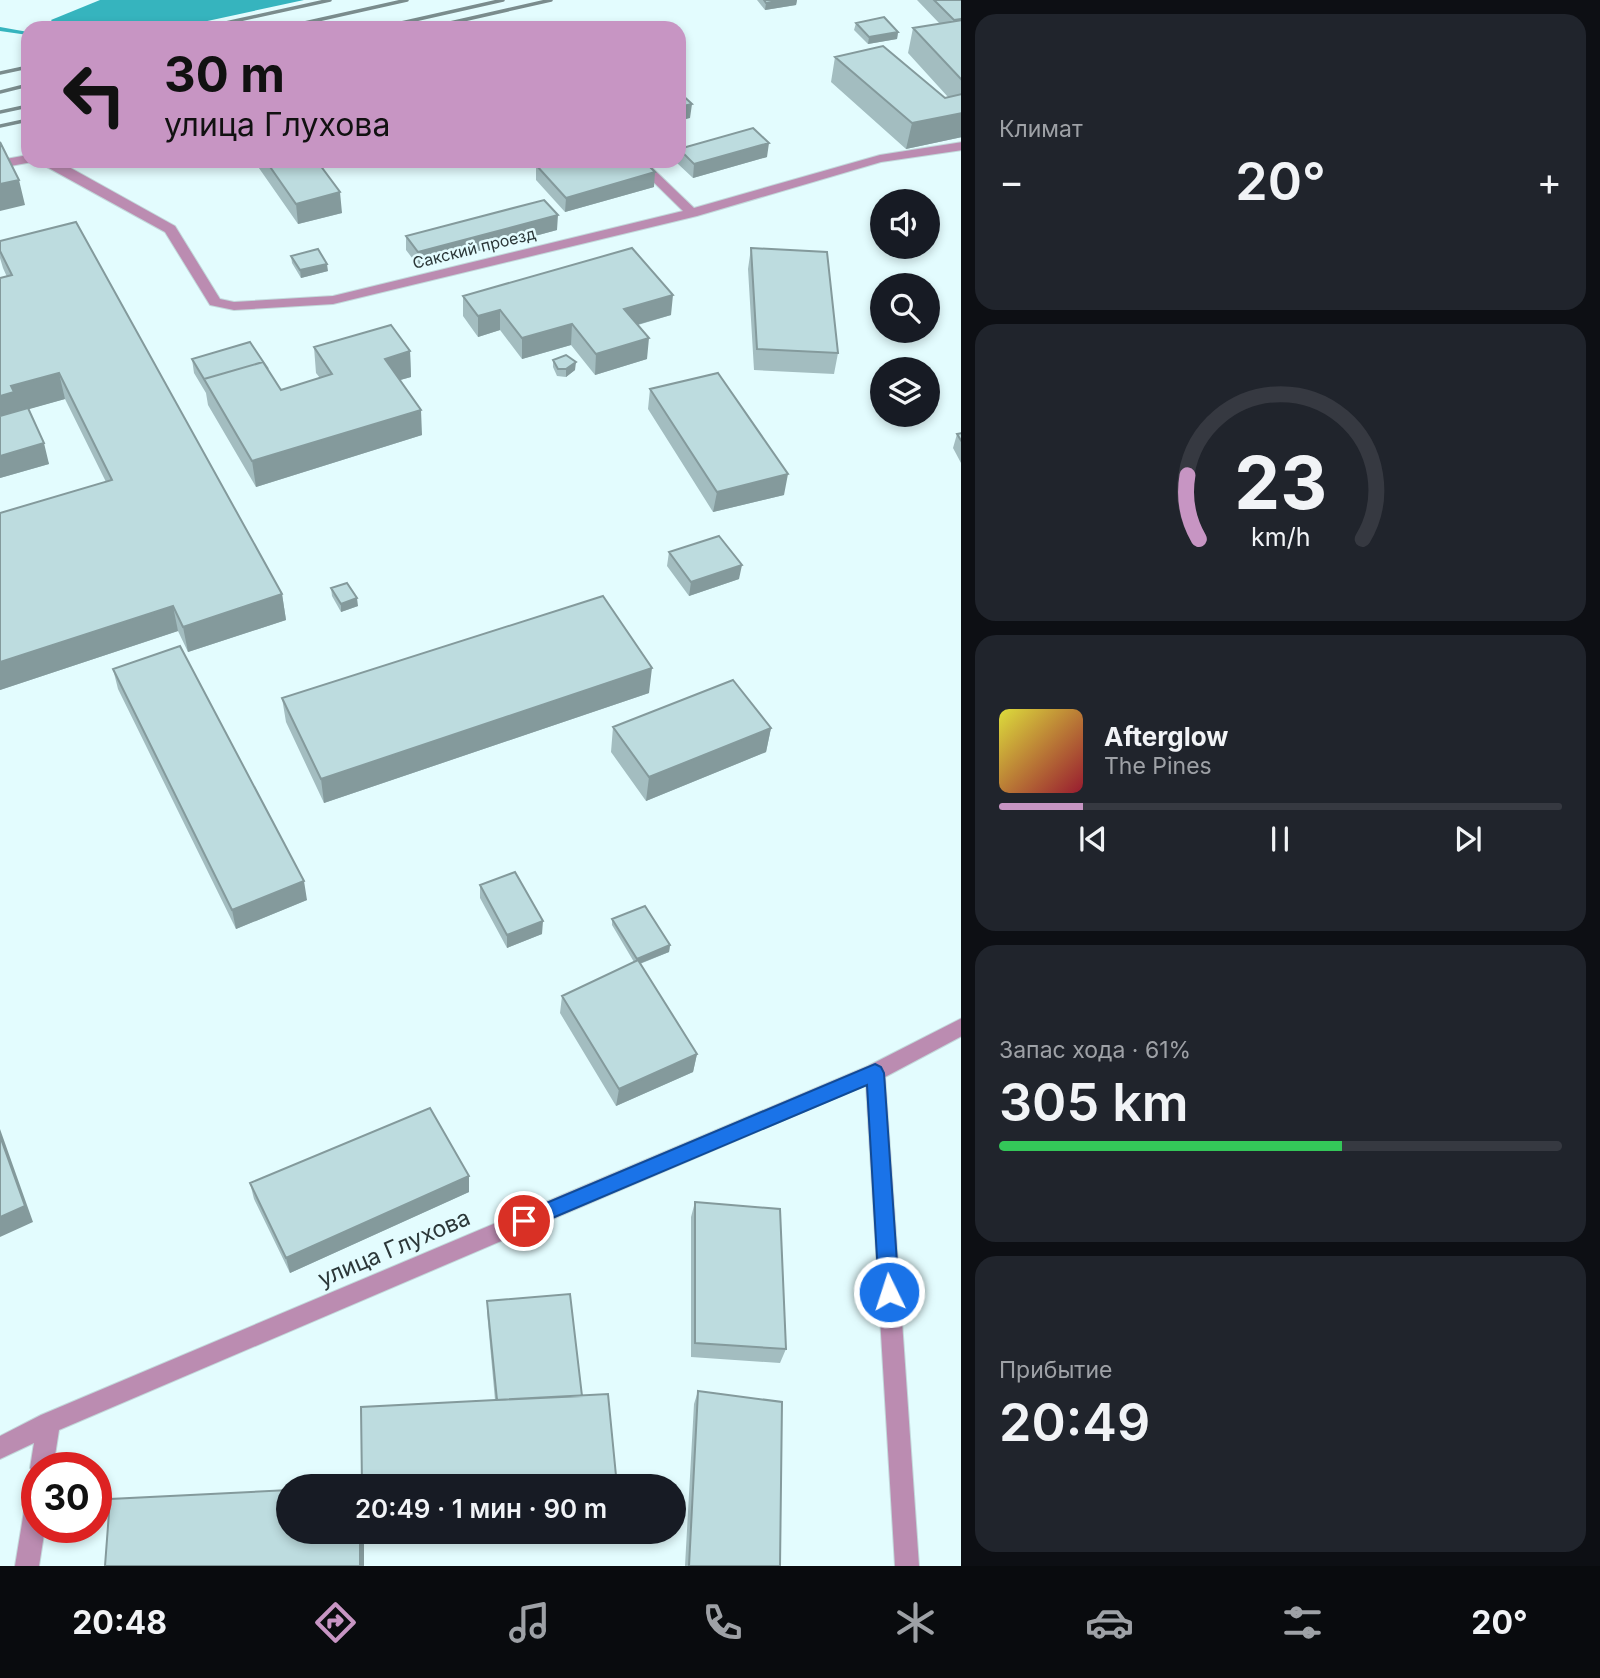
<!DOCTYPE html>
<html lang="ru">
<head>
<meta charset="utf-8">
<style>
	:root { --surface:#171b24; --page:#20242c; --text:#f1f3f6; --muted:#9ea1a6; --line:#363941; --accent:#c795c3 }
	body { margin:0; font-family:Inter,sans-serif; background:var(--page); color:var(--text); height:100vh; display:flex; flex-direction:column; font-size:26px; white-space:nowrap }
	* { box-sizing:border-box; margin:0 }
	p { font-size:23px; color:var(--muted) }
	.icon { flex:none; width:38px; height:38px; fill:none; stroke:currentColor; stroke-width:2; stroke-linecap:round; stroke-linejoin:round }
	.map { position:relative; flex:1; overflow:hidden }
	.drawer { display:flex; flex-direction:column; gap:14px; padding:14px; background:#0d0f14; width:639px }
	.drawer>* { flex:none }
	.guide { position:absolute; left:21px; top:21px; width:665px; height:147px; border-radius:21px; box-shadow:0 4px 10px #0003; background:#c795c3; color:#111; overflow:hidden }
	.controls { position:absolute; left:870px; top:189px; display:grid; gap:14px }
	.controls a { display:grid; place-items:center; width:70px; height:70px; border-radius:50%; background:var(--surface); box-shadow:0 4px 10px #0003; font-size:35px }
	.speed { position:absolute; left:21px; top:1452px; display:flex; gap:14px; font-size:35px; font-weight:700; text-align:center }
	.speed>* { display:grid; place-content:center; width:91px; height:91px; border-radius:50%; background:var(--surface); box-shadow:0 4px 10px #0003; line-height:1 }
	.speed .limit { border:10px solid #d22; background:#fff; color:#111 }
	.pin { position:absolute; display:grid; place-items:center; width:60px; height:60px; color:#fff; margin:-30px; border:4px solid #fff; border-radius:50%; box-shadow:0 2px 7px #0007 }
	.me { position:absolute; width:77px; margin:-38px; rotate:356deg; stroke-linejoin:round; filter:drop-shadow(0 0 5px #0008) }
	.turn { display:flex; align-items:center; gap:24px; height:147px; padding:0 28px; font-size:32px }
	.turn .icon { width:91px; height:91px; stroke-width:2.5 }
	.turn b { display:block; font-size:49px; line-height:60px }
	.big { font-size:52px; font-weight:600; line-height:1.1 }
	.drawer .card { flex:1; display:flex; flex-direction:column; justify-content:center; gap:10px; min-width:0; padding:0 24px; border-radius:21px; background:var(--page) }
	.drawer .dial { align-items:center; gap:0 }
	.dial svg { height:182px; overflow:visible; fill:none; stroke:var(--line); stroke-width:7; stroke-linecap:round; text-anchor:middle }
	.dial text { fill:var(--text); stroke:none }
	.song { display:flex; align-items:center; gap:21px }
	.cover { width:84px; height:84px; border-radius:10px; background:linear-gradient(135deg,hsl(60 70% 55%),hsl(350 70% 35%)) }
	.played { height:7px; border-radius:4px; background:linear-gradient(90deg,var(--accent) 15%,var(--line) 15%) }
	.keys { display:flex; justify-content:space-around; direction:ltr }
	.heat { display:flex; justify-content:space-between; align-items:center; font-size:38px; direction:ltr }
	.charge { height:10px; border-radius:5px; background:linear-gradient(90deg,#34c759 61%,var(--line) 0) }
	.trip { position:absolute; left:276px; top:1474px; width:410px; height:70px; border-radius:35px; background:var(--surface); box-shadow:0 4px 10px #0003; font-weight:600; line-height:70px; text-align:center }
	.menu { display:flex; height:112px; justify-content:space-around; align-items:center; background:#090b0e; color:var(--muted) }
	.menu .icon { width:49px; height:49px }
	.menu .active { color:var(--accent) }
	.menu b { font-size:32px; color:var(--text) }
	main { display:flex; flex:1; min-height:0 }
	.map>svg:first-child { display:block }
	.water { fill:#36b4be }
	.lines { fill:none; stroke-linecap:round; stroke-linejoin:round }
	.stream { fill:#36b4be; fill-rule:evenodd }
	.minor-casing { stroke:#c2d9db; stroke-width:2 }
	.minor { fill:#bb8cb1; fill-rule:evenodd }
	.rail { stroke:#7a8c8d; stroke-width:3.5 }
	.wall { fill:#a3bdc0 }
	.shaded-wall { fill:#849a9c }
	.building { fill:#bddcdf; stroke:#849a9c; stroke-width:2 }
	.route { fill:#1a73e8; stroke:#114b97; stroke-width:2 }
	.labels { text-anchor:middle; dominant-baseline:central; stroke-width:5; stroke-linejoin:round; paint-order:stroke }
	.far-street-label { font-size:16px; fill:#2c3839; stroke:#e3fcfe }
	.near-street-label { font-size:23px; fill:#2c3839; stroke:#e3fcfe }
</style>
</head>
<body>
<main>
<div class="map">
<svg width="962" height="1566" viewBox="0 0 962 1566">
	<rect width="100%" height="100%" fill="#e3fcfe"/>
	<path class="water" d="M100,0H304L175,28H57L51,20Z"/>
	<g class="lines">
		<path class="stream" d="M0,27L28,32V35L0,31Z"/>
		<g class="minor-casing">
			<path id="minor" d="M962,142V150L881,162L697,216L333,304L234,310L210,305L165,232L36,161L60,162L175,226L220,299L234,302L333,296L683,211L632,161H645L694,208L880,155Z
				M28,155V161L32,162L0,168V160Z
				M962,1018V1036L885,1077L919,1566H895L866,1085L59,1430L53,1468H37V1477L30,1468L34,1443L0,1459V1436L41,1415L868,1066Z
				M37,1493V1528H45L39,1566H15L25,1505L29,1497Z"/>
		</g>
		<use href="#minor" class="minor"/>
		<path class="rail" d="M203,28L330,0
			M282,28L407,0
			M379,28L503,0
			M428,28L551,0
			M0,73L28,67
			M0,92L28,85
			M0,112L28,106
			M0,126L28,120"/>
	</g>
	<path class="wall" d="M757,0H797L796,5L765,10Z
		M917,0H962V137L906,149L831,82L835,57L945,98L948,97L908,53L913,28L940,24Z
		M856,23L898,32L897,39L868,44L854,30Z
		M679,149L767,157L693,178L677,163V161H679Z
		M254,161H317L342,213L298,224Z
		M536,165L654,187L565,212L536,180Z
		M557,230L419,267L406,250V236Z
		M0,241L282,594L286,620L188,652L178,631L0,690V513L106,482L65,399L28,409L49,464L0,478L7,277L3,268L0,258Z
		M751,248L838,353L834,374L754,370L748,269Z
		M291,256L328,271L301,278L292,263Z
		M463,296L671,315L638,325L647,359L595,375L571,345L522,359L500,330L478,337L463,316Z
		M314,347L410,351L411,377L400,380L422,435L256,487L208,405L206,393L194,373L192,359L281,390L320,378L316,373Z
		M553,360L575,370L566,377L557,376L553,367Z
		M650,389L784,495L713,512L648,409Z
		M962,433V465L953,448L957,434Z
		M669,552L739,579L689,596L667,566Z
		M331,588L358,606L341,612L332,596Z
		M113,669L307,900L236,929L118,689Z
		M649,693L324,803L286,722L282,698Z
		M613,727L771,728L766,752L646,801L611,752Z
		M480,885L542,934L507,948L480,898Z
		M612,919L670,945L669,952L640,964L697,1054L693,1072L616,1106L560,1013L562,996L634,962L612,925Z
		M250,1183L469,1192L290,1273L254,1199Z
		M695,1202L786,1349L780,1363L691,1357V1217Z
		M487,1301L582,1396L362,1486L495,1400L487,1312Z
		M698,1391L780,1566H685L694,1404Z"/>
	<path class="shaded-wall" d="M782,0H797L796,5L765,10L766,3Z
		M898,32L897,39L868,44L869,37Z
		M692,104L690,118L679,121V107Z
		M962,113V137L906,149L912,123Z
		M769,143L767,157L693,178L694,164Z
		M655,172L654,187L565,212L566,198Z
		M19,180L25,205L0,211V184Z
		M340,192L342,213L298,224L296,204Z
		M558,215L557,230L419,267L418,252Z
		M327,264L328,271L301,278L300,270Z
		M673,295L671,315L622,329L624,309Z
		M500,310V330L478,337V316Z
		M572,324L571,345L522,359V338Z
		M649,338L647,359L595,375L596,354Z
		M410,351L411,377L386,384L385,359Z
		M576,362L575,370L566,377V369Z
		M59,373L65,399L19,412L0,424V396L11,386Z
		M421,410L422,435L256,487L252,461Z
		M44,443L49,464L0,478V456Z
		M788,474L784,495L713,512L717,492Z
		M742,565L739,579L689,596L691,582Z
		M282,594L286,620L188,652L183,627Z
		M357,598L358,606L341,612V604Z
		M173,606L178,631L0,690V662Z
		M652,668L649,693L324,803L321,779Z
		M771,728L766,752L646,801L649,777Z
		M304,881L307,900L236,929L232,910Z
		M543,921L542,934L507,948V935Z
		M670,945L669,952L636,965L637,959Z
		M697,1054L693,1072L616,1106L619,1089Z
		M0,1129L33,1222L0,1237Z
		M469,1176V1192L290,1273L286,1258Z
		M360,1531H364V1566H360Z"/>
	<path class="building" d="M764,0H782L766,3Z
		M934,0H962V19L954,20Z
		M884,17L898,32L869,37L856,23Z
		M962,20V80L913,28Z
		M883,46L945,98L962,94V113L912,123L835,57Z
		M679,92L692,104L679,107Z
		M753,128L769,143L694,164L679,149Z
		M0,142L19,180L0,184Z
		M266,161H317L340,192L296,204Z
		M551,161H644L655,172L566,198L536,165Z
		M544,200L558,215L418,252L406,236Z
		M76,222L282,594L183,627L173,606L0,662V513L112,480L59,373L11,386L14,392L0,396V278L12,275L0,251V241Z
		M632,248L673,295L624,309L649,338L596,354L572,324L522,338L500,310L478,316L463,296Z
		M751,248L827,252L838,353L757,349Z
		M318,249L327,264L300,270L291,256Z
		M391,325L410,351L385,359L421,410L252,461L204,379L263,362L281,390L332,374L314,347Z
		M250,342L268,369L263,362L204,379L192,359Z
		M566,355L576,362L566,369H558L553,360Z
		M718,373L788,474L717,492L650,389Z
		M28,408L44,443L0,456V416Z
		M962,433V442L957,434Z
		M719,536L742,565L691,582L669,552Z
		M347,583L357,598L341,604L331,588Z
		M603,596L652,668L321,779L282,698Z
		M180,646L304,881L232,910L113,669Z
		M733,680L771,728L649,777L613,727Z
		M515,872L543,921L507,935L480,885Z
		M645,906L670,945L637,959L612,919Z
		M638,960L697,1054L619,1089L562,996Z
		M430,1108L469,1176L286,1258L250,1183Z
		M0,1136L25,1206L0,1217Z
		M695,1202L780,1209L786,1349L695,1343Z
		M570,1294L582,1396L497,1400L487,1301Z
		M698,1391L782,1402L780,1566H689Z
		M608,1394L617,1486H359H362L361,1407Z
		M289,1490V1531H360V1566H105L110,1499Z"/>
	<path class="route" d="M875,1064L881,1067L884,1073L899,1292L896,1299L889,1301L882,1299L879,1292L867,1085L531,1227L524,1230L518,1227L515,1221L518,1215Z"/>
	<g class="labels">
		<g class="far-street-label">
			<text transform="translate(474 248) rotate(-14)">Сакский проезд</text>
		</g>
		<g class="near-street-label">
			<text transform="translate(394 1248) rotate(-23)">улица Глухова</text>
		</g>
	</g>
</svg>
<div class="controls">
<a><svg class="icon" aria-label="sound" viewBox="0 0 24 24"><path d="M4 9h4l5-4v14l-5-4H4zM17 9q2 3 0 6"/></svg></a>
<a><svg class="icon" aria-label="search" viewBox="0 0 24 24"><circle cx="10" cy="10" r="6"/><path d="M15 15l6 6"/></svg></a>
<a><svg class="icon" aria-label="layers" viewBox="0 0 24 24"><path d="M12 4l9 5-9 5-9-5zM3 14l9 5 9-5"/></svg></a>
</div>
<div class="speed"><div class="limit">30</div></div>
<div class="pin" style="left:524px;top:1221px;background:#d93025"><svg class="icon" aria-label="arrive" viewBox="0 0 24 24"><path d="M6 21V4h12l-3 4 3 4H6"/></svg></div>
<svg class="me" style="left:889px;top:1292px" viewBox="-20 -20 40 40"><circle r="17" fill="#1a73e8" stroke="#fff" stroke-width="3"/><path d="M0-11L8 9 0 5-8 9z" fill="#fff"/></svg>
<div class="trip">20:49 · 1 мин · 90 m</div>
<div class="guide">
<div class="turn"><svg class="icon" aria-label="left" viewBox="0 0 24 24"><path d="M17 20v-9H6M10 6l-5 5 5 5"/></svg><div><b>30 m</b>улица Глухова</div></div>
</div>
</div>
<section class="drawer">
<div class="card"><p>Климат</p>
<div class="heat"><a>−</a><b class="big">20°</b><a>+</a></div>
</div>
<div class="card dial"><svg viewBox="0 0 100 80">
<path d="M14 69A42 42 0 1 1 86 69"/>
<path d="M14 69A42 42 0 0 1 9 41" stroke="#c795c3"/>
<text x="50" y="56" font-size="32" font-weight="700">23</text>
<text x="50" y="72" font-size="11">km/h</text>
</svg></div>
<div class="card">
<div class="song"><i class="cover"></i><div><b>Afterglow</b><p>The Pines</p></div></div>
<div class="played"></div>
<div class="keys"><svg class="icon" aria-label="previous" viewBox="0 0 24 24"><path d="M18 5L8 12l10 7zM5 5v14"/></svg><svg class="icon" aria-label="pause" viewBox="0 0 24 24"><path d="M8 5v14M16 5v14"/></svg><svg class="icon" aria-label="next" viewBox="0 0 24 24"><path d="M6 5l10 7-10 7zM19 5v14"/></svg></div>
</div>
<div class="card"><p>Запас хода · 61%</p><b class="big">305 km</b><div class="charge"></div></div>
<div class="card"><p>Прибытие</p><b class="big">20:49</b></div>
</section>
</main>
<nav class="menu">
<b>20:48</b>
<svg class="icon active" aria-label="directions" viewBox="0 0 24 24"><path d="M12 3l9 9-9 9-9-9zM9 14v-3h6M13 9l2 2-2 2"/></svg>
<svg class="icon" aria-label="music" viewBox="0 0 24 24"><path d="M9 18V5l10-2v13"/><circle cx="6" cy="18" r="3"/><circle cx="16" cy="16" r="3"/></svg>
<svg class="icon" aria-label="phone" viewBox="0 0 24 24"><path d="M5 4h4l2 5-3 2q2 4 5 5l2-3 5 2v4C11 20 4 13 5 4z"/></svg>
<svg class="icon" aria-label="climate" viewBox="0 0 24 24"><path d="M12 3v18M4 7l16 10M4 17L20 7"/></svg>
<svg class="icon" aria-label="car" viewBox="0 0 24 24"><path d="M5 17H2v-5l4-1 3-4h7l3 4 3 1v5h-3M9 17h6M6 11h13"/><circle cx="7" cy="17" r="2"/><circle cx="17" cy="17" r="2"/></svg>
<svg class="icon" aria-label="filters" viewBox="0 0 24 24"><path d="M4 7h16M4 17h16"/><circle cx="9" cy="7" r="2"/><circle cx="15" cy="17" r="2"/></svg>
<b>20°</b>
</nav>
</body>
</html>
